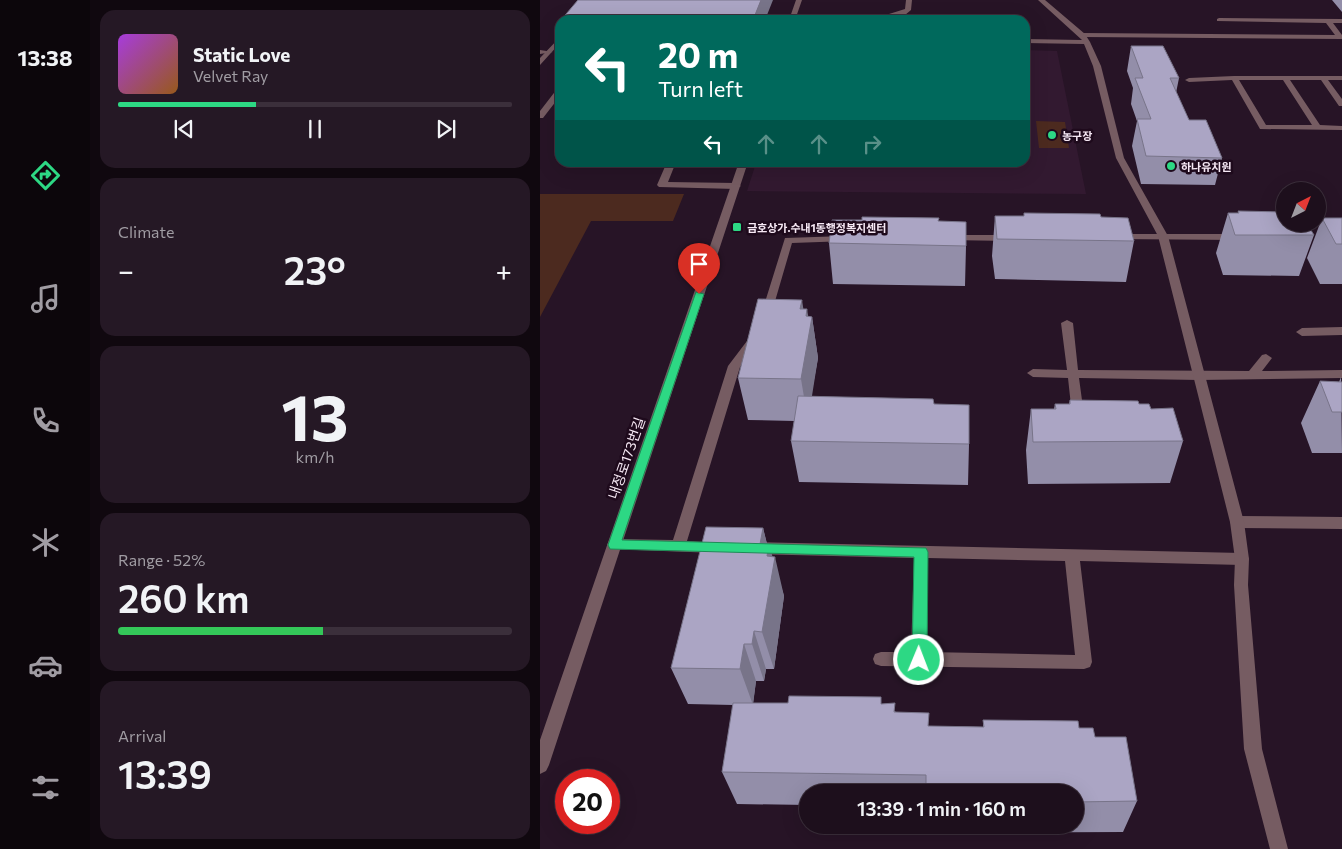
<!DOCTYPE html>
<html lang="en">
<head>
<meta charset="utf-8">
<style>
	:root { --surface:#1d0f1c; --page:#251825; --text:#f1f3f6; --muted:#a09ca3; --line:#3b2f3b; --accent:#2dd884 }
	body { margin:0; font-family:Commissioner,"Noto Sans KR",sans-serif; background:var(--page); color:var(--text); height:100vh; display:flex; flex-direction:column; font-size:19px; white-space:nowrap }
	* { box-sizing:border-box; margin:0 }
	p { font-size:16px; color:var(--muted) }
	.icon { flex:none; width:28px; height:28px; fill:none; stroke:currentColor; stroke-width:2; stroke-linecap:round; stroke-linejoin:round }
	.map { position:relative; flex:1; overflow:hidden }
	.drawer { display:flex; flex-direction:column; gap:10px; padding:10px; background:#10080f; width:450px }
	.drawer>* { flex:none }
	.guide { position:absolute; left:15px; top:15px; width:475px; height:152px; border-radius:15px; box-shadow:0 5px 20px #0002,0 0 0 1px var(--line); background:#00695c; color:#fff; overflow:hidden }
	.needle { width:32px; rotate:42deg }
	.fabs { position:absolute; left:736px; top:182px; display:grid; gap:10px }
	.fabs a { display:grid; place-items:center; width:50px; height:50px; border-radius:50%; background:var(--surface); box-shadow:0 5px 20px #0002,0 0 0 1px var(--line); font-size:25px }
	.speed { position:absolute; left:15px; top:769px; display:flex; gap:10px; font-size:25px; font-weight:700; text-align:center }
	.speed>* { display:grid; place-content:center; width:65px; height:65px; border-radius:50%; background:var(--surface); box-shadow:0 5px 20px #0002,0 0 0 1px var(--line); line-height:1 }
	.speed .limit { border:8px solid #d22; background:#fff; color:#111 }
	.pin { position:absolute; display:grid; place-items:center; width:42px; height:42px; color:#fff; margin:-51px -21px; border-radius:50% 50% 50% 0; rotate:-45deg; box-shadow:0 0 5px #0007 }
	.pin .icon { rotate:45deg }
	.me { position:absolute; width:55px; margin:-28px; rotate:1deg; stroke-linejoin:round; filter:drop-shadow(0 0 4px #0008) }
	.turn { display:flex; align-items:center; gap:18px; height:105px; padding:0 20px; font-size:22px }
	.turn .icon { width:65px; height:65px; stroke-width:2.5 }
	.turn b { display:block; font-size:35px; line-height:42px }
	.lanes { display:flex; align-items:center; height:48px; padding:0 20px; background:#0003; justify-content:center; gap:25px; direction:ltr }
	.lanes .off { opacity:.35 }
	.big { font-size:38px; font-weight:600; line-height:1.1 }
	.drawer .widget { flex:1; display:flex; flex-direction:column; justify-content:center; gap:8px; min-width:0; padding:0 18px; border-radius:15px; background:var(--page) }
	.drawer .dial { align-items:center; gap:0 }
	.dial b { font-size:65px; line-height:1 }
	.song { display:flex; align-items:center; gap:15px }
	.cover { width:60px; height:60px; border-radius:8px; background:linear-gradient(135deg,hsl(280 70% 55%),hsl(30 70% 35%)) }
	.played { height:5px; border-radius:2px; background:linear-gradient(90deg,var(--accent) 35%,var(--line) 35%) }
	.keys { display:flex; justify-content:space-around; direction:ltr }
	.heat { display:flex; justify-content:space-between; align-items:center; font-size:28px; direction:ltr }
	.charge { height:8px; border-radius:4px; background:linear-gradient(90deg,#34c759 52%,var(--line) 0) }
	.trip { position:absolute; left:259px; top:784px; width:285px; height:50px; border-radius:25px; background:var(--surface); box-shadow:0 5px 20px #0002,0 0 0 1px var(--line); font-weight:600; line-height:50px; text-align:center }
	main { display:flex; flex:1; min-height:0 }
	.tab-bar { display:flex; flex-direction:column; width:90px; justify-content:space-around; align-items:center; background:#0c060b; color:var(--muted) }
	.tab-bar .icon { width:35px; height:35px }
	.tab-bar .active { color:var(--accent) }
	.tab-bar b { font-size:22px; color:var(--text) }
	.map>svg:first-child { display:block }
	.built { fill:#321930 }
	.green { fill:#4c2a1f }
	.lines { fill:none; stroke-linecap:round; stroke-linejoin:round }
	.lane { fill:#765c62; fill-rule:evenodd }
	.street { fill:#765c62; fill-rule:evenodd }
	.wall { fill:#938ea9 }
	.shaded-wall { fill:#787489 }
	.building { fill:#aba5c4; stroke:#787489 }
	.route { fill:#2dd884; stroke:#1d8c56 }
	.poi-dot { fill:#2dd884; stroke:#1e0a1c; stroke-width:2 }
	.labels { text-anchor:middle; dominant-baseline:central; stroke-width:5; stroke-linejoin:round; paint-order:stroke }
	.far-poi-label { font-size:11px; font-weight:bold; fill:#f7e9f5; stroke:#1e0a1c; text-anchor:start }
	.street-label { font-size:14px; fill:#f7e9f5; stroke:#1e0a1c }
</style>
</head>
<body>
<main>
<nav class="tab-bar">
<b>13:38</b>
<svg class="icon active" aria-label="directions" viewBox="0 0 24 24"><path d="M12 3l9 9-9 9-9-9zM9 14v-3h6M13 9l2 2-2 2"/></svg>
<svg class="icon" aria-label="music" viewBox="0 0 24 24"><path d="M9 18V5l10-2v13"/><circle cx="6" cy="18" r="3"/><circle cx="16" cy="16" r="3"/></svg>
<svg class="icon" aria-label="phone" viewBox="0 0 24 24"><path d="M5 4h4l2 5-3 2q2 4 5 5l2-3 5 2v4C11 20 4 13 5 4z"/></svg>
<svg class="icon" aria-label="climate" viewBox="0 0 24 24"><path d="M12 3v18M4 7l16 10M4 17L20 7"/></svg>
<svg class="icon" aria-label="car" viewBox="0 0 24 24"><path d="M5 17H2v-5l4-1 3-4h7l3 4 3 1v5h-3M9 17h6M6 11h13"/><circle cx="7" cy="17" r="2"/><circle cx="17" cy="17" r="2"/></svg>
<svg class="icon" aria-label="filters" viewBox="0 0 24 24"><path d="M4 7h16M4 17h16"/><circle cx="9" cy="7" r="2"/><circle cx="15" cy="17" r="2"/></svg>
</nav>
<section class="drawer">
<div class="widget">
<div class="song"><i class="cover"></i><div><b>Static Love</b><p>Velvet Ray</p></div></div>
<div class="played"></div>
<div class="keys"><svg class="icon" aria-label="previous" viewBox="0 0 24 24"><path d="M18 5L8 12l10 7zM5 5v14"/></svg><svg class="icon" aria-label="pause" viewBox="0 0 24 24"><path d="M8 5v14M16 5v14"/></svg><svg class="icon" aria-label="next" viewBox="0 0 24 24"><path d="M6 5l10 7-10 7zM19 5v14"/></svg></div>
</div>
<div class="widget"><p>Climate</p>
<div class="heat"><a>−</a><b class="big">23°</b><a>+</a></div>
</div>
<div class="widget dial"><b>13</b><p>km/h</p></div>
<div class="widget"><p>Range · 52%</p><b class="big">260 km</b><div class="charge"></div></div>
<div class="widget"><p>Arrival</p><b class="big">13:39</b></div>
</section>
<div class="map">
<svg width="802" height="849" viewBox="0 0 802 849">
	<rect width="100%" height="100%" fill="#271426"/>
	<path class="built" d="M485,50L517,51L546,194L207,191L216,163L485,162Z"/>
	<path class="green" d="M496,121L525,122L529,148H499Z
		M277,162H469L470,165L276,164Z
		M0,194H144L133,221H51L0,317Z"/>
	<g class="lines">
		<path class="lane" d="M679,18L802,19V23H793L802,35V39L543,37L540,35L543,33L795,35L786,23L677,21V19Z
			M0,50L13,52L0,54Z
			M694,76H802V80H788L802,99V106H799L781,80H750L780,125L802,126V130L720,129L692,80L649,82L645,80L649,78ZM699,80H743L772,125H726Z
			M17,89H20V96L3,118H0V111Z
			M127,162H136L128,182L196,183L201,186L196,189L119,187L117,185Z
			M577,234H697L702,237L697,240L574,239L572,237Z
			M410,235H470L475,238L470,241L407,240V236Z
			M305,236L310,239L308,241L252,243L231,315L226,318L222,317L221,315L245,238Z
			M527,320L533,323L538,370L709,371L722,355L726,354L732,358L722,371L802,370V378L659,380L539,378L544,415L538,419L532,415L528,378L493,377L487,373L493,369L527,370L521,323Z
			M802,327V335L762,336L756,332L762,328Z
			M214,336L220,340L200,367L147,541L182,543L184,547L182,551L177,553L69,549L67,545L69,541L74,539L133,540L188,366L210,337Z
			M697,516L802,517V529L697,528L692,526L690,522L692,518Z
			M214,542L702,553L707,555L709,559L707,563L702,565L540,561L552,662L550,667L544,669L341,666L335,664L333,659L335,654L341,652H371L374,558L214,554L209,552L207,548L209,544ZM388,558L525,561L535,655L387,652Z"/>
		<path class="street" d="M256,0H262L255,20H249Z
			M366,0H372L371,10L365,15L349,18H317V20H311V18L295,16L298,14H349L365,9Z
			M498,0H505L545,34L550,42L561,66L584,158L628,236L704,522L709,559L708,585L722,749L748,849H730L704,749L694,585L695,559L690,522L618,236L576,158L553,66L544,44L485,43V39L542,40Z
			M20,37V43L0,65V58Z
			M199,162H208L9,765L6,771L0,774V740Z"/>
	</g>
	<path class="wall" d="M792,0H802V12Z
		M591,46L639,78L636,93L649,120L682,158L675,185L601,184L592,146L597,121L591,104L593,88L587,71Z
		M698,211L774,235L759,276L683,275L676,253L688,213H698Z
		M455,216L561,217L594,241L586,282L455,279L452,256Z
		M782,218H802V284H780L767,258Z
		M399,221L426,246L425,286L293,284L289,243Z
		M263,309L268,316L272,317L278,358L271,396L394,404L429,444L428,485L259,482L251,441L255,421L208,420L198,378Z
		M801,377L802,453H772L761,423L780,381L799,382Z
		M530,400L599,404L611,409L643,441L630,483L488,484L486,450L491,409H514L515,404H529Z
		M223,528L227,544L232,557L244,596L234,669H226L224,681H216L213,703L342,704L356,712L389,726L443,727V720L539,728L555,737L597,801L583,832L387,833L386,825H535V792H268V805L197,804L182,772L193,705L148,704L131,668Z"/>
	<path class="shaded-wall" d="M221,0H233L225,20H213Z
		M262,300L268,339L266,316L267,309L270,327L272,317L278,358L268,421L261,379L260,309Z
		M223,528L228,548L229,544L234,562L235,557L244,596L234,669L222,632L220,544Z
		M214,631L226,669L224,681L212,644Z
		M204,644L216,681L213,705L200,669Z"/>
	<path class="building" d="M38,0H221L213,20H21Z
		M591,46H623L639,78H630L649,120H666L682,158L606,156L597,119H611L595,78H603Z
		M698,211L745,212V224H767L774,235H695L688,213H699Z
		M484,213L560,214L561,217L588,218L594,241L457,239L455,216H484Z
		M322,217L399,218L398,221L426,222V246L289,243L292,220H322Z
		M782,218H802V244H796Z
		M218,299L262,300L260,309H267L266,316L272,317L261,379L198,378Z
		M780,381L802,382V412H792Z
		M258,396L393,399L394,404L429,405V444L251,441Z
		M530,400L598,401L599,404H609L611,409L633,408L643,441L493,442L491,409H516L515,404H530Z
		M166,527L223,528L220,544H229L227,556L235,557L222,632L214,631L212,644H204L200,669L131,668Z
		M249,696L341,697V704L355,703L354,712L389,713L388,726L444,727L443,720L538,721L539,728H553L555,737H586L597,801L535,802V792H386V775L182,772L193,703H248Z"/>
	<path class="route" d="M156,292L164,294L82,540L386,548L388,552L387,660L385,664L379,666L374,664L372,660L374,557L70,549L68,545Z"/>
	<g class="poi-dot">
		<circle cx="512" cy="135" r="5"/>
		<circle cx="631" cy="166" r="5"/>
		<rect x="192" y="222" width="10" height="10" rx="2.5"/>
	</g>
	<g class="labels">
		<g class="far-poi-label">
			<text x="522" y="135">농구장</text>
			<text x="641" y="166">하나유치원</text>
			<text x="207" y="227">금호상가.수내1동행정복지센터</text>
		</g>
		<g class="street-label">
			<text transform="translate(86 458) rotate(-71)">내정로173번길</text>
		</g>
	</g>
</svg>
<div class="fabs">
<a><svg class="needle" viewBox="-14 -14 28 28"><path d="M0-13l5 13h-10z" fill="#e53935"/><path d="M0 13l5-13h-10z" fill="#a09ca3"/></svg></a>
</div>
<div class="speed"><div class="limit">20</div></div>
<div class="pin" style="left:159px;top:294px;background:#d93025"><svg class="icon" aria-label="arrive" viewBox="0 0 24 24"><path d="M6 21V4h12l-3 4 3 4H6"/></svg></div>
<svg class="me" style="left:379px;top:660px" viewBox="-20 -20 40 40"><circle r="17" fill="#2dd884" stroke="#fff" stroke-width="3"/><path d="M0-11L8 9 0 5-8 9z" fill="#fff"/></svg>
<div class="trip">13:39 · 1 min · 160 m</div>
<div class="guide">
<div class="turn"><svg class="icon" aria-label="left" viewBox="0 0 24 24"><path d="M17 20v-9H6M10 6l-5 5 5 5"/></svg><div><b>20 m</b>Turn left</div></div>
<div class="lanes"><svg class="icon" aria-label="left" viewBox="0 0 24 24"><path d="M17 20v-9H6M10 6l-5 5 5 5"/></svg><svg class="icon off" aria-label="ahead" viewBox="0 0 24 24"><path d="M12 20V5M6 11l6-6 6 6"/></svg><svg class="icon off" aria-label="ahead" viewBox="0 0 24 24"><path d="M12 20V5M6 11l6-6 6 6"/></svg><svg class="icon off" aria-label="right" viewBox="0 0 24 24"><path d="M7 20v-9h11M14 6l5 5-5 5"/></svg></div>
</div>
</div>
</main>
</body>
</html>
